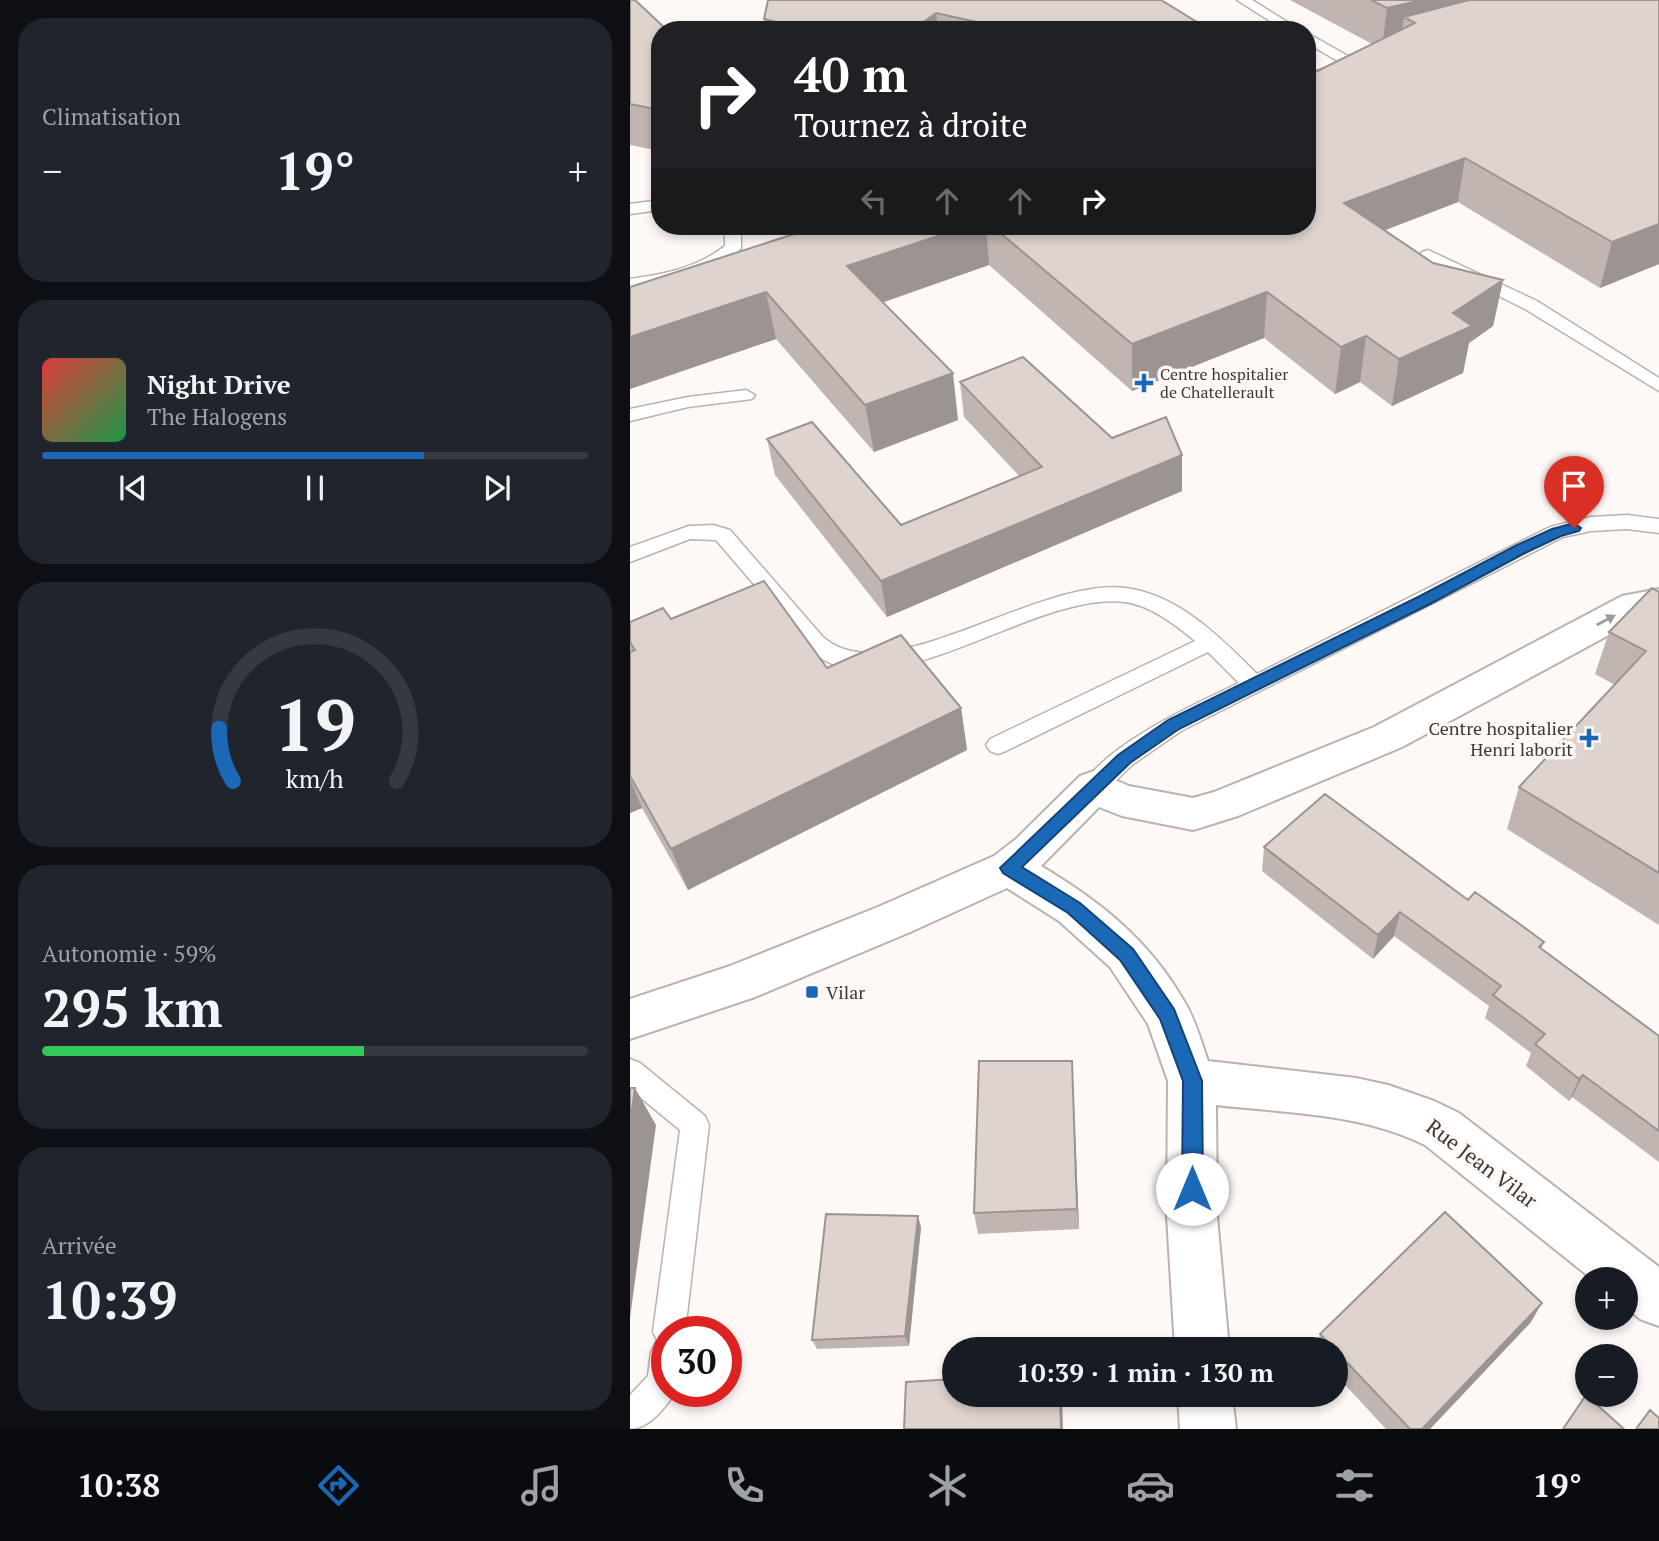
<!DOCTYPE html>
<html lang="fr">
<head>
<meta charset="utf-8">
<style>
	:root { --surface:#171b24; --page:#20242c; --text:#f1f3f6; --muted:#9ea1a6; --line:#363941; --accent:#1b68b7 }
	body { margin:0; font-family:"PT Serif",serif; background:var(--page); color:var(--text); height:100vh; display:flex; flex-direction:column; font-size:26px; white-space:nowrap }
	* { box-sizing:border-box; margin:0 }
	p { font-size:23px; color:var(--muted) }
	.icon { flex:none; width:38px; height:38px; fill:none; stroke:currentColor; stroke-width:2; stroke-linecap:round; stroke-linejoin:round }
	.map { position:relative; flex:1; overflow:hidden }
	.panel { display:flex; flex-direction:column; gap:18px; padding:18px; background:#0d0f14; width:630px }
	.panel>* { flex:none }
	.hud { position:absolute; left:21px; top:21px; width:665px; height:214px; border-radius:28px; box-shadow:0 4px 10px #0003; background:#202124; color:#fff; overflow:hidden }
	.buttons { position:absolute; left:945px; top:1267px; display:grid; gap:14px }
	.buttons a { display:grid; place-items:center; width:63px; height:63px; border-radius:50%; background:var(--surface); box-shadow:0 4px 10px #0003; font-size:35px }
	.speed { position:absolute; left:21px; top:1316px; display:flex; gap:14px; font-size:35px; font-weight:700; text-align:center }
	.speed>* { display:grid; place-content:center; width:91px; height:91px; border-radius:50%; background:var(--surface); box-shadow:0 4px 10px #0003; line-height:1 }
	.speed .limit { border:10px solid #d22; background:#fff; color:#111 }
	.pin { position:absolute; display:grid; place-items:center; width:60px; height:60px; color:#fff; margin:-72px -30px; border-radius:50% 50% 50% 0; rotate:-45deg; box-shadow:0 0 7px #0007 }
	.pin .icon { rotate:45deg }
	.me { position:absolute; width:77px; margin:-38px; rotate:0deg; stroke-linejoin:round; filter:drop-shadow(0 0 5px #0008) }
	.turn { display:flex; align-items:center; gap:24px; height:147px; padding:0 28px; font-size:32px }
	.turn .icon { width:91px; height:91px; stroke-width:2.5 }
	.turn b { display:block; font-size:49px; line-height:60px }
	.lanes { display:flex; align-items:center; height:66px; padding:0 28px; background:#0003; justify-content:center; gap:35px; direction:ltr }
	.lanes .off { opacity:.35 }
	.big { font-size:52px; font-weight:700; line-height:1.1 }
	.panel .card { flex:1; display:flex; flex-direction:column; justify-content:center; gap:10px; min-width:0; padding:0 24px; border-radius:28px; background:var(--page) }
	.panel .dial { align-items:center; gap:0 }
	.dial svg { height:182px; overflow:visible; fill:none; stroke:var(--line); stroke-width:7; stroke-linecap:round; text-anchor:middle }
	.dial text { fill:var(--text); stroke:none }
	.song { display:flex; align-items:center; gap:21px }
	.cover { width:84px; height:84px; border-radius:10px; background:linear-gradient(135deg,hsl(0 70% 55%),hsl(140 70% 35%)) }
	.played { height:7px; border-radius:4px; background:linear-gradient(90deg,var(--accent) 70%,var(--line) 70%) }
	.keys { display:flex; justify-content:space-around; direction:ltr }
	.heat { display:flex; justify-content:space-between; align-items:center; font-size:38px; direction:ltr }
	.charge { height:10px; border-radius:5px; background:linear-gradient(90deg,#34c759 59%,var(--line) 0) }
	.trip { position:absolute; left:312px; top:1337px; width:406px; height:70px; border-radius:35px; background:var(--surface); box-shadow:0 4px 10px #0003; font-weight:700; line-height:70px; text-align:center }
	.tabs { display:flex; height:112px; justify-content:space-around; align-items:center; background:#090b0e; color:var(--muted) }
	.tabs .icon { width:49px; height:49px }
	.tabs .on { color:var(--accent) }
	.tabs b { font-size:32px; color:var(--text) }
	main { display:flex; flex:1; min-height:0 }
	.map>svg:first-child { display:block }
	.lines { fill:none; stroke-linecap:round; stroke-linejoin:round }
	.lane-casing { stroke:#bcb1ab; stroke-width:3 }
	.street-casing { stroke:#bcb1ab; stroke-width:4 }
	.lane { fill:#fff; fill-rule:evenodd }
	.street { fill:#fff; fill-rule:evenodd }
	.wall { fill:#c0b5b0 }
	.shaded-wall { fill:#9c9490 }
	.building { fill:#dfd3cd; stroke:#9c9490; stroke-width:2 }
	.oneway { fill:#9e9c9a }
	.route { fill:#1b68b7; stroke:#124477; stroke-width:2 }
	.poi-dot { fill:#1b68b7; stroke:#fef9f7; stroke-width:2.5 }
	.labels { text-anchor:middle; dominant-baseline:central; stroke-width:7; stroke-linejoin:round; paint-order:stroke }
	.far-poi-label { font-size:16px; fill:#3d3936; stroke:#fef9f7; text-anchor:start }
	.poi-label { font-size:18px; fill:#3d3936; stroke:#fef9f7; text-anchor:end }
	.near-street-label { font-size:21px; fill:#3d3936; stroke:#fef9f7 }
</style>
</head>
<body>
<main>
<section class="panel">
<div class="card"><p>Climatisation</p>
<div class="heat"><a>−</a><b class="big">19°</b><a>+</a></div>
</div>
<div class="card">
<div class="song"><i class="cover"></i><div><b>Night Drive</b><p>The Halogens</p></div></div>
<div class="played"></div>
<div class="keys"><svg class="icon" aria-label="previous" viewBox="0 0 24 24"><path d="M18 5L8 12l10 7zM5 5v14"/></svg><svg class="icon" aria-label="pause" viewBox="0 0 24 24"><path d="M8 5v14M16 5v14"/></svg><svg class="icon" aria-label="next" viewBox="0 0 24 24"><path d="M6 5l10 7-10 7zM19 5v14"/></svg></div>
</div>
<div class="card dial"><svg viewBox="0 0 100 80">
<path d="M14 69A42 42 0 1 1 86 69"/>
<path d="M14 69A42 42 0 0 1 8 46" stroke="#1b68b7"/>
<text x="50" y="56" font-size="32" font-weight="700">19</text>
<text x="50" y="72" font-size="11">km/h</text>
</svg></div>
<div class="card"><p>Autonomie · 59%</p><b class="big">295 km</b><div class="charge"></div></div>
<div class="card"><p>Arrivée</p><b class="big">10:39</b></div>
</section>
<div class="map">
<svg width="1029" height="1429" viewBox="0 0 1029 1429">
	<rect width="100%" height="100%" fill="#fef9f7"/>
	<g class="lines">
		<g class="lane-casing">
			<path id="lane" d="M607,0H622L670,30H654Z
				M677,33L727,61L729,64L677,82V74L711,63L677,43Z
				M30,200V210L0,214V204Z
				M90,226H106L111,236V248C86,279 36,284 0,289V279C35,274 67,268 95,246V236Z
				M798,250L907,301L1029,378V391L895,309L792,258L790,255L792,252Z
				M116,390L125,395L122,399L58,407L0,421V409L58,397Z
				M997,515L1029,519V533L997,529L961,531L933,537L551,731L502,765L472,794L464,796L456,794L452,787C474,745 567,703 609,683L578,652L376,751L368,754L360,751L356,745L360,739L565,641C546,625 520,605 495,602C402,591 259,715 182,652L86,540L60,539L0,562V547L59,526L83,525L100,530L192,636C255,696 408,576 496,588C549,595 591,638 627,674L920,527L961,517Z
				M0,1059L10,1063L75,1116L79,1125L55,1332H37V1391H46C36,1407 19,1429 0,1429V1395L18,1376L21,1352L27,1340L23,1332L50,1130L0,1089Z"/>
		</g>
		<g class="street-casing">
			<path id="street" d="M1029,589V613L1014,616L772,747L608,816L563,830L492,816L469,807L411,866C471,902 519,940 554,1001C565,1019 571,1041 578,1061L726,1078L758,1085L804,1101L829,1113L1029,1267V1326L1010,1319L996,1307V1279H962L795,1145C731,1113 656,1113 586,1105L587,1216L599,1349H545L537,1216L538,1081L518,1024L480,967L429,921L377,888L278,933L125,997L0,1039V999L100,966L248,907L364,856L386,839L450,776L464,771L499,786L563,798L584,792L744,727L992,596Z
				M548,1395H602L606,1429H550Z"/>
		</g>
		<use href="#lane" class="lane"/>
		<use href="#street" class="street"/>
	</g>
	<path class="wall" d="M0,0L30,30V151L0,145Z
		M138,0L580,30H136L134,19Z
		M660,0H1029V264L970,288L828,202L755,230L803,263L873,280L863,326L839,343L833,373L762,406L730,382L705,394L634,338L502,391L359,265L252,303L328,420L244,452L146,339L0,389L159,236L149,226H677L742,44Z
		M330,382L482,438L552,491L257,617L145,475L137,439L271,525L390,477L334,417Z
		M1029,592V925L877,829L889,787L985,685L965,674L979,632Z
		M41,619L331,708L337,750L58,890L12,808L0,813V622Z
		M634,847L838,900L914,942L911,949L1029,1036V1162L942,1097L939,1101L896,1066L901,1053L855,1018L859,1006L764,936L743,959L632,871Z
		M443,1084L449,1229L348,1234L344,1213Z
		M291,1227L279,1346L187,1349L182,1340Z
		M901,1322L800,1429H756L705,1374V1349H686L690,1334Z"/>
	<path class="shaded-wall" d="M792,0H886L774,17L770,45L752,49L757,8Z
		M306,13L308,30H282Z
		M835,158L828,202L709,248L714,203Z
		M1029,224V264L970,288L982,242Z
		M338,226H356L359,265L224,312L217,266Z
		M873,280L863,326L839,343L833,373L762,406L769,359L823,313Z
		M136,292L146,339L0,389V337Z
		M637,292L634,338L502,391V344Z
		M736,336L730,382L705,394L711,347Z
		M323,373L328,420L244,452L235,405Z
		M552,455V491L257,617L251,581Z
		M331,708L337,750L58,890L41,849Z
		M0,779L12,808L0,813Z
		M770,912L764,936L743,959L748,935Z
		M442,1061L443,1084L449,1229L447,1209Z
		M953,1075L942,1097L939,1101L949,1079Z
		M5,1088L26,1125L0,1318V1124Z
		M288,1216L291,1227L279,1346L275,1336Z
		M912,1303L901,1322L800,1429H792Z
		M430,1395H432L433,1429H431Z"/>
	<path class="building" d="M0,0H5L37,30H30V110L0,104Z
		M138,0H531L580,30H358L347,22L306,13L282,30H181L134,19Z
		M741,0H792L757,8Z
		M839,0H1029V224L982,242L835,158L714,203L803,263L873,280L823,313L842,326L769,359L736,336L711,347L637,292L502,344L362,226H677V76L785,23L774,17Z
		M184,226H338L217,266L323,373L235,405L136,292L0,337V287L186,227Z
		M393,357L482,438L536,417L552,455L251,581L137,439L182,422L271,525L412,467L330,382Z
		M134,581L197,668L271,635L331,708L41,849L0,776V652L5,650L0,642V622L33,608L41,619Z
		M1022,588L1029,592V873L889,787L1016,651L979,632Z
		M695,794L838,900L845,892L891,925L914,942L909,947L1029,1036V1131L953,1075L949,1079L905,1044L915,1034L863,995L871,986L770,912L748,935L634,847Z
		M349,1061H442L447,1209L344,1213Z
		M0,1088H5L0,1124Z
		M815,1212L912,1303L792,1429H780L690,1334Z
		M196,1214L288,1216L275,1336L182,1340Z
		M324,1379V1395H430L431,1429H274L276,1382Z
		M956,1395L994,1429H933Z
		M1020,1410L1029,1418V1429H1006Z"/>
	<defs><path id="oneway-solid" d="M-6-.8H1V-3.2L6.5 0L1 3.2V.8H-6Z" transform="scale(1.75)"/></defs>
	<use class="oneway" href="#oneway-solid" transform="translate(976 620) rotate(-28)"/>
	<path class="route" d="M944,523L951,528L949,531L931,536L895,553L800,604L549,729L500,763L392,867L450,903L503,949L544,1009L572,1081L573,1189L570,1196L562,1199L555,1196L552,1189L553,1081L530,1019L490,960L438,913L373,873L370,868L488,755L538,720L790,596L885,546L922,529Z"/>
	<g class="poi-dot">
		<path d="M510.5 372.5h7v7h7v7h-7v7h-7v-7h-7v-7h7z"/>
		<path d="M955.5 727.5h7v7h7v7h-7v7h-7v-7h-7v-7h7z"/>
		<rect x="175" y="985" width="14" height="14" rx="3.5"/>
	</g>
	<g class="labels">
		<g class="far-poi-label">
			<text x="530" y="374">Centre hospitalier<tspan x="530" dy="18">de Chatellerault</tspan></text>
		</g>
		<g class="poi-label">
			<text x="943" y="728">Centre hospitalier<tspan x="943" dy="21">Henri laborit</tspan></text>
			<text x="196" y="992" text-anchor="start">Vilar</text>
		</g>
		<g class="near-street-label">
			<text transform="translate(852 1163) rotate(37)">Rue Jean Vilar</text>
		</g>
	</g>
</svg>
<div class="buttons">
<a>+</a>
<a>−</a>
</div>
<div class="speed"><div class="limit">30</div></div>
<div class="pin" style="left:944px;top:528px;background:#d93025"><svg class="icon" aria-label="arrive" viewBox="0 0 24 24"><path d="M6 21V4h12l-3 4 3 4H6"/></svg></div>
<svg class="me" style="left:562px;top:1189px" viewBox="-20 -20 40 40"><circle r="19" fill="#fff"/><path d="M0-13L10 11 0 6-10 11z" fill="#1b68b7"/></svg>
<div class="trip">10:39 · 1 min · 130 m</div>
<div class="hud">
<div class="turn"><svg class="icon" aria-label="right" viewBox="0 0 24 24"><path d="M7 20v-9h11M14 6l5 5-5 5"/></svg><div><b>40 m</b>Tournez à droite</div></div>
<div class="lanes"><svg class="icon off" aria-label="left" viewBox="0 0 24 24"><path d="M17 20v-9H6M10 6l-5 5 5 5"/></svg><svg class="icon off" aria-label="ahead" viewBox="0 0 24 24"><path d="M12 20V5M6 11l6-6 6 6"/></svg><svg class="icon off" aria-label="ahead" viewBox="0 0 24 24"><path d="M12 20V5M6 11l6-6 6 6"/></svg><svg class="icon" aria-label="right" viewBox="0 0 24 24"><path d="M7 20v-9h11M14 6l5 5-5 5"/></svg></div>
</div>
</div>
</main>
<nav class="tabs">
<b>10:38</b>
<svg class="icon on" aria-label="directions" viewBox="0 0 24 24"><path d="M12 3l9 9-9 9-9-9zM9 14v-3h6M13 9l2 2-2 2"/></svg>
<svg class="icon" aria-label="music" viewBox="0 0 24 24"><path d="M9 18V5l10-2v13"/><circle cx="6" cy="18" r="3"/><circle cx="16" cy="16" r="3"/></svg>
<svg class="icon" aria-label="phone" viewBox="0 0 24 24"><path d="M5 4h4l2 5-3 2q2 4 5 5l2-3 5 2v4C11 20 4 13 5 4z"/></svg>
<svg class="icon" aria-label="climate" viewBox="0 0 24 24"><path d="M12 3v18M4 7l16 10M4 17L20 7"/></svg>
<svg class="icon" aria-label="car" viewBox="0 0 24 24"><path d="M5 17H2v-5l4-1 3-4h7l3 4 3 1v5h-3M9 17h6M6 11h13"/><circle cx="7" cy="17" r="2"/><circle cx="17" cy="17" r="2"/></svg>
<svg class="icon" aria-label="filters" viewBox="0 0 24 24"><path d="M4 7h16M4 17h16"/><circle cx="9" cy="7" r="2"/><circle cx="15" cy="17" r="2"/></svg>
<b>19°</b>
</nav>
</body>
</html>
